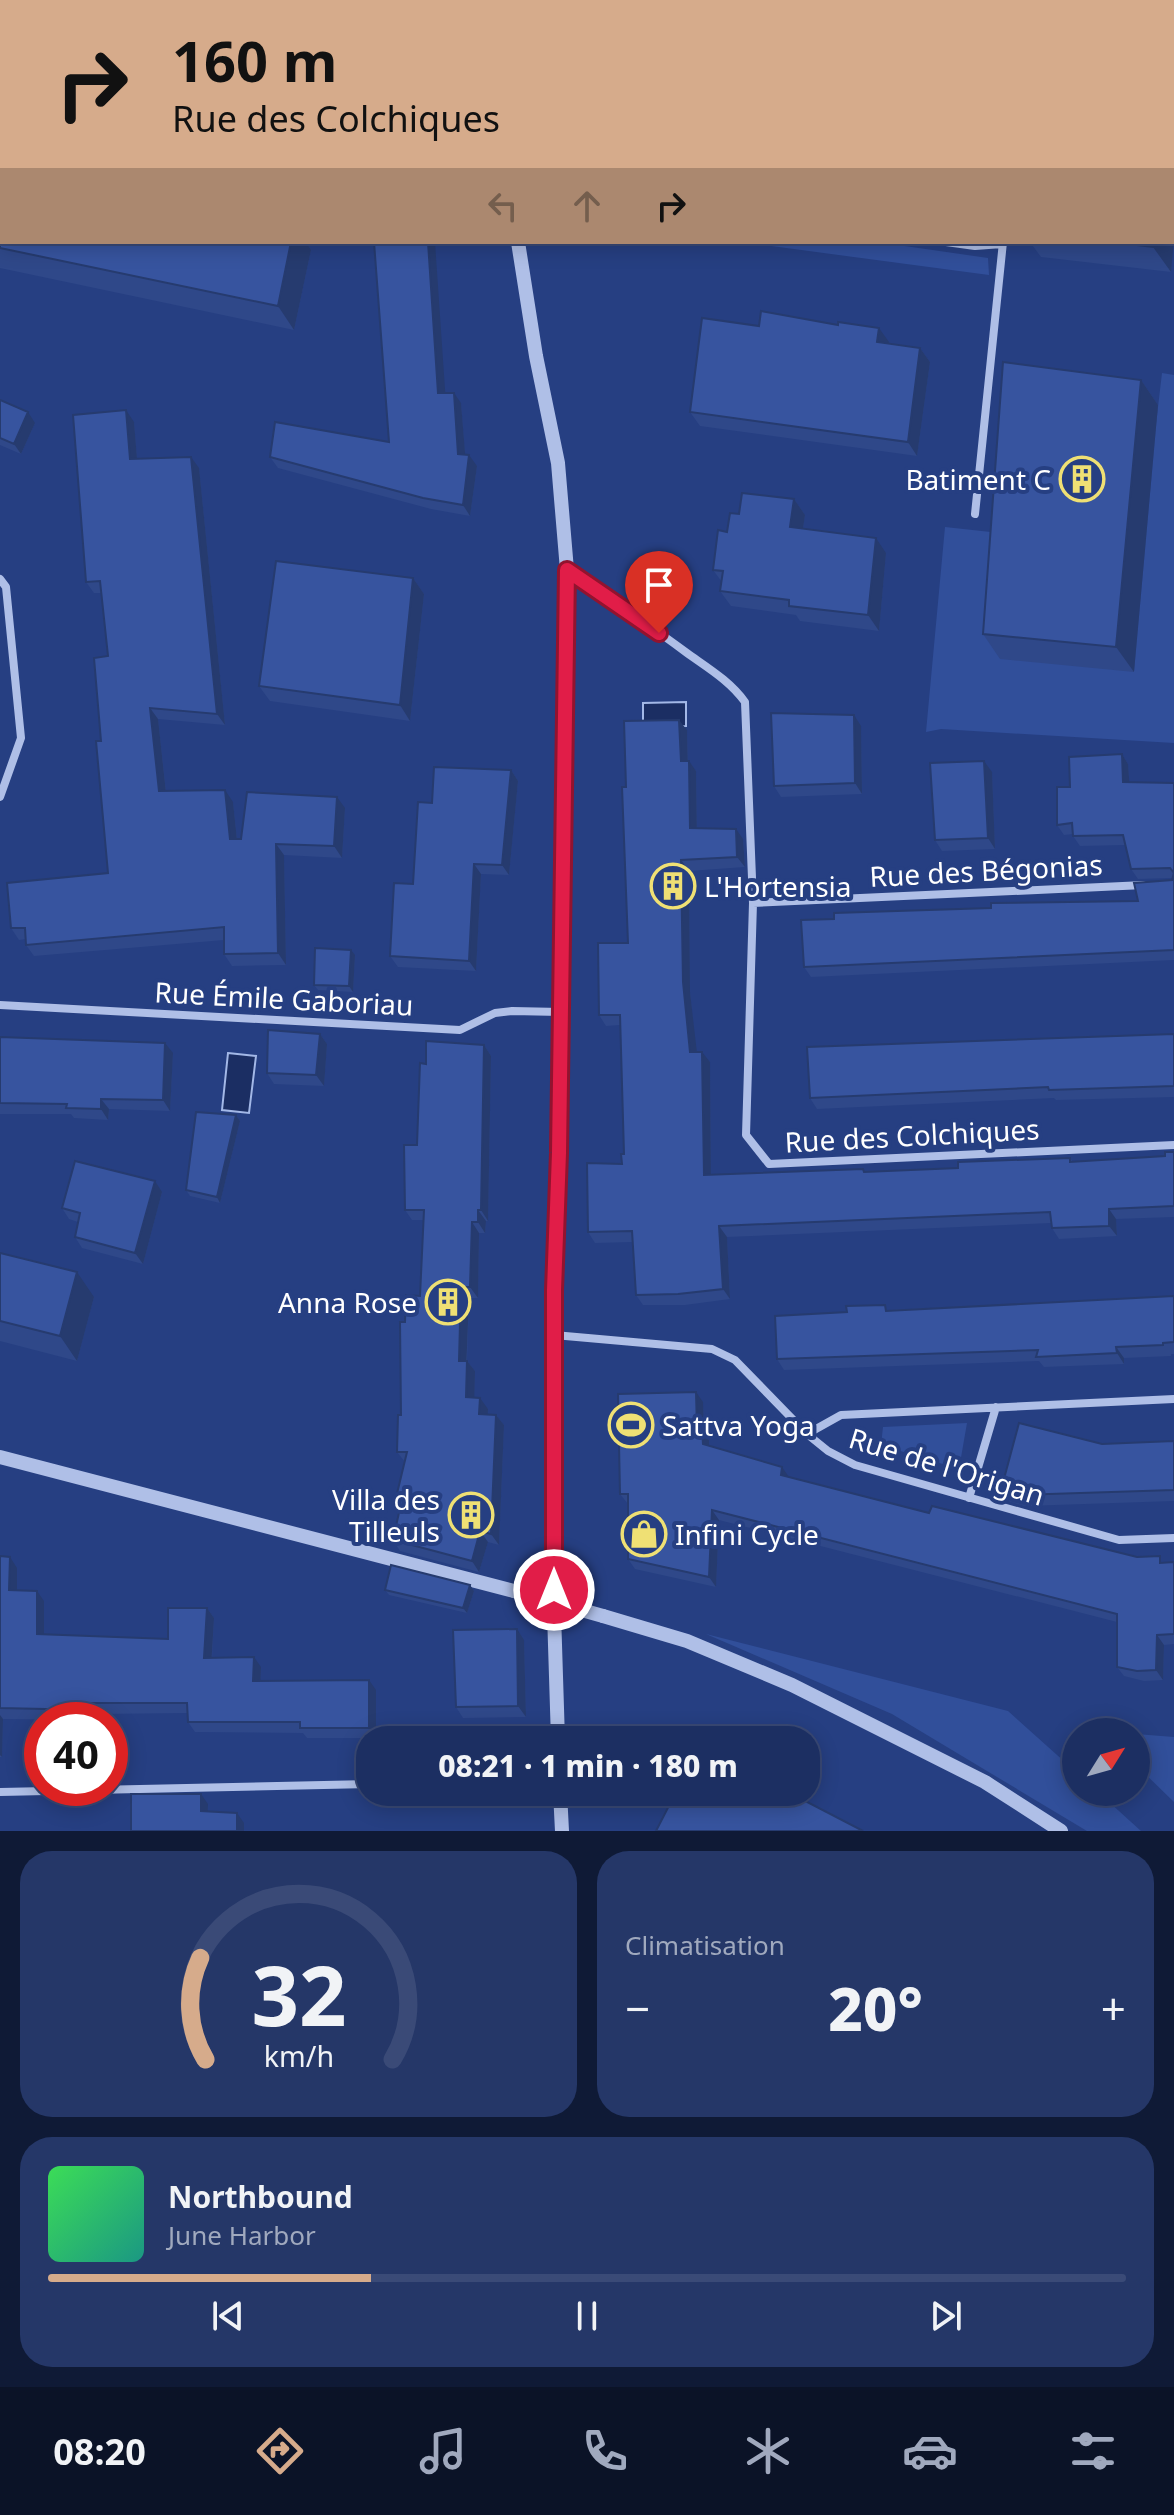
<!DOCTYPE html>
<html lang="fr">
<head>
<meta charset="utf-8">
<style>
	:root { --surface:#1c2f62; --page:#253768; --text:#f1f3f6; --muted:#a0a9be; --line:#3a4a77; --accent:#d6ab8b }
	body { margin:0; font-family:"Noto Sans",sans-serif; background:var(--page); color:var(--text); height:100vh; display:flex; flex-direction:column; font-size:30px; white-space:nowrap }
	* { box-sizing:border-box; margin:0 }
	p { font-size:26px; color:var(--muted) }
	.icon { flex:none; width:44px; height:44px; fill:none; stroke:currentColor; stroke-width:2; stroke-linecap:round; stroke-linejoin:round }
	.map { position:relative; height:1831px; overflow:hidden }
	.panel { display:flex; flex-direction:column; gap:20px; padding:20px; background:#0f1a36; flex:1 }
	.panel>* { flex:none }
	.top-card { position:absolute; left:0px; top:0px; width:1174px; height:244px; box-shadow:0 4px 20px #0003,0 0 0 2px var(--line); background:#d6ab8b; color:#111; overflow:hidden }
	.needle { width:52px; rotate:53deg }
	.buttons { position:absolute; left:1062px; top:1718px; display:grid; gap:16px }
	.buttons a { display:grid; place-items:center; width:88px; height:88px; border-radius:50%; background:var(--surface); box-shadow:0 4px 20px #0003,0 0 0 2px var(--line); font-size:40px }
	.speed { position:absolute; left:24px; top:1702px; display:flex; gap:16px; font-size:40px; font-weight:700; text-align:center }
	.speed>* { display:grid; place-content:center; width:104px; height:104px; border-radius:50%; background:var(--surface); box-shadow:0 4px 20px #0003,0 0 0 2px var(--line); line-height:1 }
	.speed .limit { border:12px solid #d22; background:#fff; color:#111 }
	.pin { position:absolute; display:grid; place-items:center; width:68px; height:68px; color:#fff; margin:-82px -34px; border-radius:50% 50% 50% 0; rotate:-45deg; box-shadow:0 0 8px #0007 }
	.pin .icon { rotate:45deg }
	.me { position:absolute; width:88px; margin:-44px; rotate:0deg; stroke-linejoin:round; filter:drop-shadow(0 0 6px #0008) }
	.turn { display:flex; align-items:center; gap:28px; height:168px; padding:0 40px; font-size:36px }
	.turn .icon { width:104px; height:104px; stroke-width:2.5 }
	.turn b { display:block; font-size:56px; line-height:68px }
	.lanes { display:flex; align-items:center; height:76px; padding:0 40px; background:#0003; justify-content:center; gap:40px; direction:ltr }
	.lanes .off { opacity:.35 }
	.big { font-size:60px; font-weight:800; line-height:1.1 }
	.panel .widget { flex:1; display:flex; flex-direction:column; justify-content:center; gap:12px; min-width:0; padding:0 28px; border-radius:32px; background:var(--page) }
	.panel .dial { align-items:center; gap:0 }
	.dial svg { height:208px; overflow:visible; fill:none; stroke:var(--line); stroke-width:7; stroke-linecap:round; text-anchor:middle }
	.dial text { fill:var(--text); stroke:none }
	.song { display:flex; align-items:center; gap:24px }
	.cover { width:96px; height:96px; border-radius:12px; background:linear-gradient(135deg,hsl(130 70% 55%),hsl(170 70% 35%)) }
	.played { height:8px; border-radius:4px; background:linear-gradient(90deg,var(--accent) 30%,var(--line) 30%) }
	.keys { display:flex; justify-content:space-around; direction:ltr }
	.heat { display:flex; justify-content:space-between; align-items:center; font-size:44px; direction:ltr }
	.panel .tiles { flex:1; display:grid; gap:20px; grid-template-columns:1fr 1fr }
	.widget:last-child { grid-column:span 2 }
	.trip { position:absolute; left:356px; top:1726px; width:464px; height:80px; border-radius:32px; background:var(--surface); box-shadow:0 4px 20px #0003,0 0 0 2px var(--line); font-weight:800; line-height:80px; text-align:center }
	.tabs { display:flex; height:128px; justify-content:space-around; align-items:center; background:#0b1327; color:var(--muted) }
	.tabs .icon { width:56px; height:56px }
	.tabs .current { color:var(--accent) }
	.tabs b { font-size:36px; color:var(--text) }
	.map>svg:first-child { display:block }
	.green { fill:#314f9a }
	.water { fill:#1b2e63; stroke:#a3b8e7; stroke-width:2 }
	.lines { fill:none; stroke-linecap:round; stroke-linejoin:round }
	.minor { stroke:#afbfe7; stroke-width:8 }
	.tertiary { stroke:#afbfe7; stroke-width:14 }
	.tertiary-bridge { stroke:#afbfe7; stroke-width:14 }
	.wall { fill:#2f4889 }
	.shaded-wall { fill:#263b6f }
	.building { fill:#37549f; stroke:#263b6f; stroke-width:2 }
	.route-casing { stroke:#92132f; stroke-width:20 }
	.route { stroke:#e11d48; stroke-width:14 }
	.labels { text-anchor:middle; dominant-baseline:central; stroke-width:8; stroke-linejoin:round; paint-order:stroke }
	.poi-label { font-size:28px; fill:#fff; stroke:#263f82; text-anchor:end }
	.street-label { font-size:28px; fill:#fff; stroke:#263f82 }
</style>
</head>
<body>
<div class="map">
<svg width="1174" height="1831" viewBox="0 0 1174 1831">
	<rect width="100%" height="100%" fill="#263f82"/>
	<path class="green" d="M741,242H877L988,258L989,275Z
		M1162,373L1174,375V743L941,729L926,732L945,527L1009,534L1156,424Z
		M967,1423L959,1469L881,1445L883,1427Z
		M706,1634L1008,1711L1076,1772V1792H1098L1141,1831H1087L892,1714Z
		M1136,1734L1174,1737V1802L1136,1765Z"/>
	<path class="water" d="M686,702V726L643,727V703Z
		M228,1053L256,1056L249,1113L222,1110Z"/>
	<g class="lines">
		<path class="minor" d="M946,242L975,246L1002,244
			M975,514L1003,242
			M567,570C608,597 648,624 687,653C708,668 730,681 745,702L753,903L746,1135L769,1164L1174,1145
			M0,579L6,587L21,738L0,797
			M753,903L1144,885
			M0,1005L460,1030L495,1013L512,1011L561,1012
			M554,1335L712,1349L735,1360L807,1434L828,1451L855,1465L1119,1540L1174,1538
			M807,1434L841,1415L1174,1399
			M969,1498L996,1407
			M0,1792L370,1784"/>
		<path class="tertiary" d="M497,2V0
			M518,242L536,356L558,463L567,570L559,1181L554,1290V1613L558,1740
			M0,1457L514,1591
			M603,1616L687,1641L792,1685L985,1782L1061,1831
			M560,1792L562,1831"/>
		<path class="tertiary-bridge" d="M514,1591L603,1616"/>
	</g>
	<path class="wall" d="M819,0H856V2H834Z
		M0,163L2,242H306L311,250L294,330L0,268Z
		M1030,242H1172L1171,272L1041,257Z
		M889,342V344L920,348L930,362L917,456L700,426L690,412Z
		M1141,380L1158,405L1134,672L1000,659L983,634Z
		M445,393L461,403L465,455L477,466L470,516L431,509L278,468L270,457L389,442Z
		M0,400L35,423L21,454L0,445Z
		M134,422L137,459L199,468L225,725L158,719L166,791L233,802L237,839H241L345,808L342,858L284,855L286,965L232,966L224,954V940L34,956L26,945V939L19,940L11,928L108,873L101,741L108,656L101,593H94L86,582Z
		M794,499L805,515L803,529L886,553L879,631L800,621L796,615L731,606L720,591L722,582L713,570L727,532L739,514Z
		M413,578L424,594L410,721L270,701L259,686Z
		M861,726L862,794L781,797L774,786Z
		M687,730L688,761L696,771L697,828L743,839L745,867L689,871L690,992L696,1052L710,1062L711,1175L866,1172L958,1168L1070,1158L1073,1162L1165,1156L1174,1152V1217L1116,1219L1117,1236L1059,1239L1052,1228L1051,1223L727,1237L730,1299L685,1305H643L636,1295L633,1242L595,1243L588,1232L622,1164L624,1154L620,1025L606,1026L599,1015L628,943L626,787Z
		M1122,754L1128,764L1129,782L1174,783V960L811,977L804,967L834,919L991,908L1138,901L1172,880V878L1138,879L1131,869L1126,845L1080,846L1073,836V834L1064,835L1057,825L1070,787Z
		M511,770L518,781L509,875L481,874L476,971L398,967L390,956L413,884L432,803Z
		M992,772L995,849L942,851L935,840Z
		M355,955L353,992L318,990L314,985Z
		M320,1034L327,1044L324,1086L274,1084L267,1073Z
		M1174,1034V1097L1056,1100L1054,1098L817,1109L810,1098Z
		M0,1037L173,1053L170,1111L109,1109L108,1120L74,1118L71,1114H0Z
		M484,1045L491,1056L488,1221H486L485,1233H479L478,1298H469L467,1361L475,1371L474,1398L488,1409L487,1414L496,1415L504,1425L499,1545L488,1542L479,1572L400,1551L393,1540L399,1514L394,1506L405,1462L397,1452L401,1415L405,1322L420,1296L424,1220H412L405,1210L417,1145L426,1064Z
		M236,1115L240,1121L220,1203L190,1196L186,1190Z
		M162,1192L143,1264L82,1248L75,1237L78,1222L69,1219L62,1208Z
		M0,1253L94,1297L77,1361L0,1341Z
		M1174,1296V1354H1171V1356L1124,1358V1364L1044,1367L1039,1361L784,1370L777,1359L889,1310Z
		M703,1402L704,1432L709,1439V1446L789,1477L929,1513L1165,1563L1174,1562V1644L1164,1645L1163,1680L1144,1681L1124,1676L1117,1667V1622L719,1520L716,1587L635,1569L628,1559V1504L620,1494Z
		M1174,1441V1501L1025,1506L1008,1501L1001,1490L1102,1444Z
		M0,1556L17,1568V1591L44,1601V1634L168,1639L207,1608L214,1618L212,1658L261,1667L260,1681L376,1690V1738H307L303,1733L195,1732L188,1722V1713L99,1714L98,1720L3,1719L2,1757H0Z
		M470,1585L474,1591L467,1613L389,1595L385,1590Z
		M524,1640L526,1717L463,1718L456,1707Z"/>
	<path class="shaded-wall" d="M979,0H992V2H979Z
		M1174,35V238L1171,272L1153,247L1154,242H1172V55Z
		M291,242H306L311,250L294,330L278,306Z
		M428,242H435L446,404L438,393Z
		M879,328L889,342L887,356L877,342Z
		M920,348L930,362L917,456L908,442Z
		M1141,380L1158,405L1134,672L1116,647Z
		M454,393L461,403L466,465L458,454Z
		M126,410L134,422L138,471L130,459Z
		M28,412L35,423L21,454L14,444Z
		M469,455L477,466L470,516L463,505Z
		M191,457L199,468L225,725L217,714Z
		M794,499L805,515L801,542L790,527Z
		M876,538L886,553L879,631L868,615Z
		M413,578L424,594L410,721L400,705Z
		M150,708L158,719L167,802L159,791Z
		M854,715L861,726L862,794L855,783Z
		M679,720L687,730L688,771L681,761Z
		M1122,754L1128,764L1130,792L1123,782Z
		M689,761L696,771L697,839L690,828Z
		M984,761L992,772L995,849L988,838Z
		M511,770L518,781L509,875L502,865Z
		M225,790L233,802L238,850L230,839Z
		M337,797L345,808L342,858L334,846Z
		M736,829L743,839L745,867L737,857Z
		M276,844L284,855L286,965L278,953Z
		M681,860L689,871L690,992L698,1062L690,1052L683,982Z
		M474,864L481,874L476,971L469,961Z
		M351,950L355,955L353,992L349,986Z
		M320,1034L327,1044L324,1086L316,1075Z
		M165,1043L173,1053L170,1111L163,1100Z
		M484,1045L491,1056L488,1221L481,1210Z
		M702,1052L710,1062L711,1185L704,1175Z
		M101,1099L109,1109L108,1120L101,1109Z
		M236,1115L240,1121L220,1203L217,1197Z
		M155,1181L162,1192L143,1264L135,1253Z
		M1109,1209L1116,1219L1117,1236L1109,1226Z
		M478,1210L486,1221L485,1233L478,1222Z
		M472,1222L479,1233L478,1298L470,1287Z
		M719,1226L727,1237L730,1299L723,1289Z
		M77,1272L94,1297L77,1361L60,1336Z
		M461,1287L469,1298L466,1371L459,1361Z
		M1116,1347L1124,1358V1364L1117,1353Z
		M467,1361L475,1371L474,1408L466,1397Z
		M696,1392L703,1402L704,1432L709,1439V1454L703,1444L697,1429Z
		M480,1398L488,1409L487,1425L479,1414Z
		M496,1415L504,1425L499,1545L491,1534Z
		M782,1467L789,1477L781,1475Z
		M712,1510L719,1520L716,1587L709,1577Z
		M480,1531L488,1542L479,1572L472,1561Z
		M10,1557L17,1568V1601L9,1590Z
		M470,1585L474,1591L467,1613L463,1608Z
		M37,1591L44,1601V1644L37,1634Z
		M207,1608L214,1618L211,1668L204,1658Z
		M517,1629L524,1640L526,1717L518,1706Z
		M1157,1635L1164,1645L1163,1680L1156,1670Z
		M254,1657L261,1667L260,1691L253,1681Z
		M369,1680L376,1690V1738L369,1728Z
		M92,1703L99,1714L98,1720L91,1710Z
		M0,1715L3,1719L2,1757L0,1755Z
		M201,1794L208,1804L207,1821L201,1811Z
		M237,1813L244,1823V1831H237Z"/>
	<path class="building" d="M357,0H408L409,2H357Z
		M863,0H979V2H862Z
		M1040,0H1174V35L1172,55V2H1040Z
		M0,59L2,60V98L0,97Z
		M0,163H2V242H291L278,306L0,248Z
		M374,242H428L438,393H454L458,454L469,455L463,505L423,498L270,457L275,422L389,442Z
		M1111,242H1154L1153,247Z
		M761,311L838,325V322L879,328L877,342L920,348L908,442L690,412L702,318L759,326Z
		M1003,362L1141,380L1116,647L983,634Z
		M0,400L28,412L14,444L0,438Z
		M126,410L130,459L191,457L217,714L150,708L159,791L225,790L230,839H241L247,792L337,797L334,846L276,844L278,953L224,954V927L26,945L25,928H11L7,883L108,873L96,741H101L94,658L108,656L100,581L86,582L73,415Z
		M742,493L794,499L790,527L876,538L868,615L789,606V600L720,591L723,571L713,570L718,530L727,532L730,513L739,514Z
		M276,561L413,578L400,705L259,686Z
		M771,713L854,715L855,783L774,786Z
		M679,720L681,761H689L690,828L736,829L737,857L681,860L683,982L690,1052H702L704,1175L863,1169L864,1172L958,1168V1162L1070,1158V1162L1165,1156V1152H1174V1206L1109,1209V1226L1052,1228L1050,1212L719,1226L723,1289L678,1294L636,1295L632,1231L588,1232L587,1163L622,1164L621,1154H624L620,1015H599L598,943H628L622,787H626L624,721Z
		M1122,754L1123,782L1174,783V873L1170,868L1131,869L1123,835L1073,836L1072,823L1057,825V787H1070L1069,757Z
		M984,761L988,838L935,840L930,763Z
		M434,767L511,770L502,865L474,864L469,961L390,956L394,883L413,884L418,802L432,803Z
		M1174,873V950L804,967L801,920L834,919V913L991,908V903L1138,901L1134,883L1172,880Z
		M315,948L351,950L349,986L314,985Z
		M268,1030L320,1034L316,1075L267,1073Z
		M1174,1034V1086L1049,1090L1048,1087L810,1098L807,1047Z
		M0,1037L165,1043L163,1100L101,1099V1109L66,1108L67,1104L0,1103Z
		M426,1041L484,1045L481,1210H478V1222H472L470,1287H461L459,1361H467L466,1397L480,1398L479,1414L496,1415L491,1534L480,1531L472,1561L393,1540L400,1508L394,1506L407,1452H397L398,1415H401L400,1322H405L406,1295L420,1296L424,1210H405L404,1145H417L420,1063L426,1064Z
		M196,1112L236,1115L217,1197L186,1190Z
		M75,1161L155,1181L135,1253L75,1237L80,1213L62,1208Z
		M0,1253L77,1272L60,1336L0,1321Z
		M1174,1296V1342L1163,1343V1345L1116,1347L1117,1353L1036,1357L1038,1350L777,1359L775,1316L847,1312L846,1306L885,1305L886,1311Z
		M696,1392L697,1429L702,1430L703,1444L782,1467L781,1475L929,1513L932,1506L1137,1557L1160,1556V1563L1174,1562V1634L1157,1635L1156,1670L1137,1671L1117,1667V1614L712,1510L709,1577L628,1559V1494H620L618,1394Z
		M1019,1423L1102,1444L1174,1441V1490L1018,1495L1001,1490Z
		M0,1556L10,1557L9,1590L37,1591V1634L168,1639V1608H207L204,1658L254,1657L253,1681L369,1680V1728H300V1722H188L187,1703H92L91,1710L0,1708Z
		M391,1565L470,1585L463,1608L385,1590Z
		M517,1629L518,1706L456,1707L453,1630Z
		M676,1792H788L863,1831H656Z
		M131,1794H201V1811L237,1813V1831H131Z"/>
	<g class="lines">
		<g class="route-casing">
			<path id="route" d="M554,1590V1290L559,1153L567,570L659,633"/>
		</g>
		<use href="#route" class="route"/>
	</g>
	<defs>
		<g id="building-ring" transform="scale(2.3)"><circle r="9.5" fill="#263f82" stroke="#efe074" stroke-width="1.5"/><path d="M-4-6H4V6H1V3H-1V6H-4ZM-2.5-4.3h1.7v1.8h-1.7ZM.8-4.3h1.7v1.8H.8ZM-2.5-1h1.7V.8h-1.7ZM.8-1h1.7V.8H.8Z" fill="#efe074"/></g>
		<g id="stadium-ring" transform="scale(2.3)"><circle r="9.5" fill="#263f82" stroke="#efe074" stroke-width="1.5"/><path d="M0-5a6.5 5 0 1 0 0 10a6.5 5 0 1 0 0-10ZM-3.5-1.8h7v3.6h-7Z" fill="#efe074"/></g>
		<g id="shop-ring" transform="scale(2.3)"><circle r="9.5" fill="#263f82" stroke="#efe074" stroke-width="1.5"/><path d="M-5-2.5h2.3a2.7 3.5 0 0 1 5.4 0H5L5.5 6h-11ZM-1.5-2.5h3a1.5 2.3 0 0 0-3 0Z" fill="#efe074"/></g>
	</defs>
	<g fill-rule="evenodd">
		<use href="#building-ring" x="1082" y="479"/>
		<use href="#building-ring" x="673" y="886"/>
		<use href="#building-ring" x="448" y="1302"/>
		<use href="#stadium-ring" x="631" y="1425"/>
		<use href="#building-ring" x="471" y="1515"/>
		<use href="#shop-ring" x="644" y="1534"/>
	</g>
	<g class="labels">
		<g class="poi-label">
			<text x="1051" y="479">Batiment C</text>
			<text x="704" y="886" text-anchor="start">L'Hortensia</text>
			<text x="417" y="1302">Anna Rose</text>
			<text x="662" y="1425" text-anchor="start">Sattva Yoga</text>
			<text x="440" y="1499">Villa des<tspan x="440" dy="32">Tilleuls</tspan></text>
			<text x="675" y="1534" text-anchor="start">Infini Cycle</text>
		</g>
		<g class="street-label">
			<text transform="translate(986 870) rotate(-3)">Rue des Bégonias</text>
			<text transform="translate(284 998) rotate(3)">Rue Émile Gaboriau</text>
			<text transform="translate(912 1135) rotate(-3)">Rue des Colchiques</text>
			<text transform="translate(947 1466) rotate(17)">Rue de l'Origan</text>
		</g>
	</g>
</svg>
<div class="buttons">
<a><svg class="needle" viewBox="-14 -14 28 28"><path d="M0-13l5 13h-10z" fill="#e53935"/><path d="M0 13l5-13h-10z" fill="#a0a9be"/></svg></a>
</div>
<div class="speed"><div class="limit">40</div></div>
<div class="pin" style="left:659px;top:633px;background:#d93025"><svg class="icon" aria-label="arrive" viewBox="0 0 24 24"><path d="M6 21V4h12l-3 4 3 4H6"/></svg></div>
<svg class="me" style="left:554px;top:1590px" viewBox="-20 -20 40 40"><circle r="17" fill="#e11d48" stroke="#fff" stroke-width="3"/><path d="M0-11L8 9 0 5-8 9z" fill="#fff"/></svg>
<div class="trip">08:21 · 1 min · 180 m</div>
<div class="top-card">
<div class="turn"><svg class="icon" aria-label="right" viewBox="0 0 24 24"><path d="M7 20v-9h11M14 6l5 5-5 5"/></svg><div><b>160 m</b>Rue des Colchiques</div></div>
<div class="lanes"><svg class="icon off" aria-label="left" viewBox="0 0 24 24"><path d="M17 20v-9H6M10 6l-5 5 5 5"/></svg><svg class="icon off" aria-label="ahead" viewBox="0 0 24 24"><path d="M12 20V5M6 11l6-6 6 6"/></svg><svg class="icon" aria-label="right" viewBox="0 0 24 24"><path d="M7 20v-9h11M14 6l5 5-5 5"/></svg></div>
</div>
</div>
<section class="panel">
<div class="tiles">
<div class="widget dial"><svg viewBox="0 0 100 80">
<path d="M14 69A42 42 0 1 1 86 69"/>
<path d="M14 69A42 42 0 0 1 12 30" stroke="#d6ab8b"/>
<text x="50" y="56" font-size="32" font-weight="700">32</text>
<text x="50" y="72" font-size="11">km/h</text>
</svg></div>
<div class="widget"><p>Climatisation</p>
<div class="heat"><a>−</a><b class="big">20°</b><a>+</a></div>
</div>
<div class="widget">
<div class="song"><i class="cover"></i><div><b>Northbound</b><p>June Harbor</p></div></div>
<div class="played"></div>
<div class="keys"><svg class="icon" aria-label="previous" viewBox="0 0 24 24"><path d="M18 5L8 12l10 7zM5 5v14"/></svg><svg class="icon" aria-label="pause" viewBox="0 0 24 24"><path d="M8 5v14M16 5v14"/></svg><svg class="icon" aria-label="next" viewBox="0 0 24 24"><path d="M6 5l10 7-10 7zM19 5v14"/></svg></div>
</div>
</div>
</section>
<nav class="tabs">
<b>08:20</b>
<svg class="icon current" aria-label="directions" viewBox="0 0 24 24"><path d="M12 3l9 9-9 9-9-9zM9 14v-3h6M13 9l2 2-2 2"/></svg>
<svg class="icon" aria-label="music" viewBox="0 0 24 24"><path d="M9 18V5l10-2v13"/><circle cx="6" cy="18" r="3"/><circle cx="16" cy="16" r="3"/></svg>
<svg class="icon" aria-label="phone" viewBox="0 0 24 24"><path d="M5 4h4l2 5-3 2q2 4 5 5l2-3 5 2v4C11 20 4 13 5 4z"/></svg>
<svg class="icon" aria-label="climate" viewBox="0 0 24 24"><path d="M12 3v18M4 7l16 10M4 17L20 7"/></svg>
<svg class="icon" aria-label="car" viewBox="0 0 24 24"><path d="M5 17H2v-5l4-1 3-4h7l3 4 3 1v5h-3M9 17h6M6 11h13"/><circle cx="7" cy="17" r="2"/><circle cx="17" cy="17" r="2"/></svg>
<svg class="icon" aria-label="filters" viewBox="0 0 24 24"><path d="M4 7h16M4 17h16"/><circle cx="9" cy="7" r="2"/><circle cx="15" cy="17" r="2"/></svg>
</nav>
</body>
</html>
